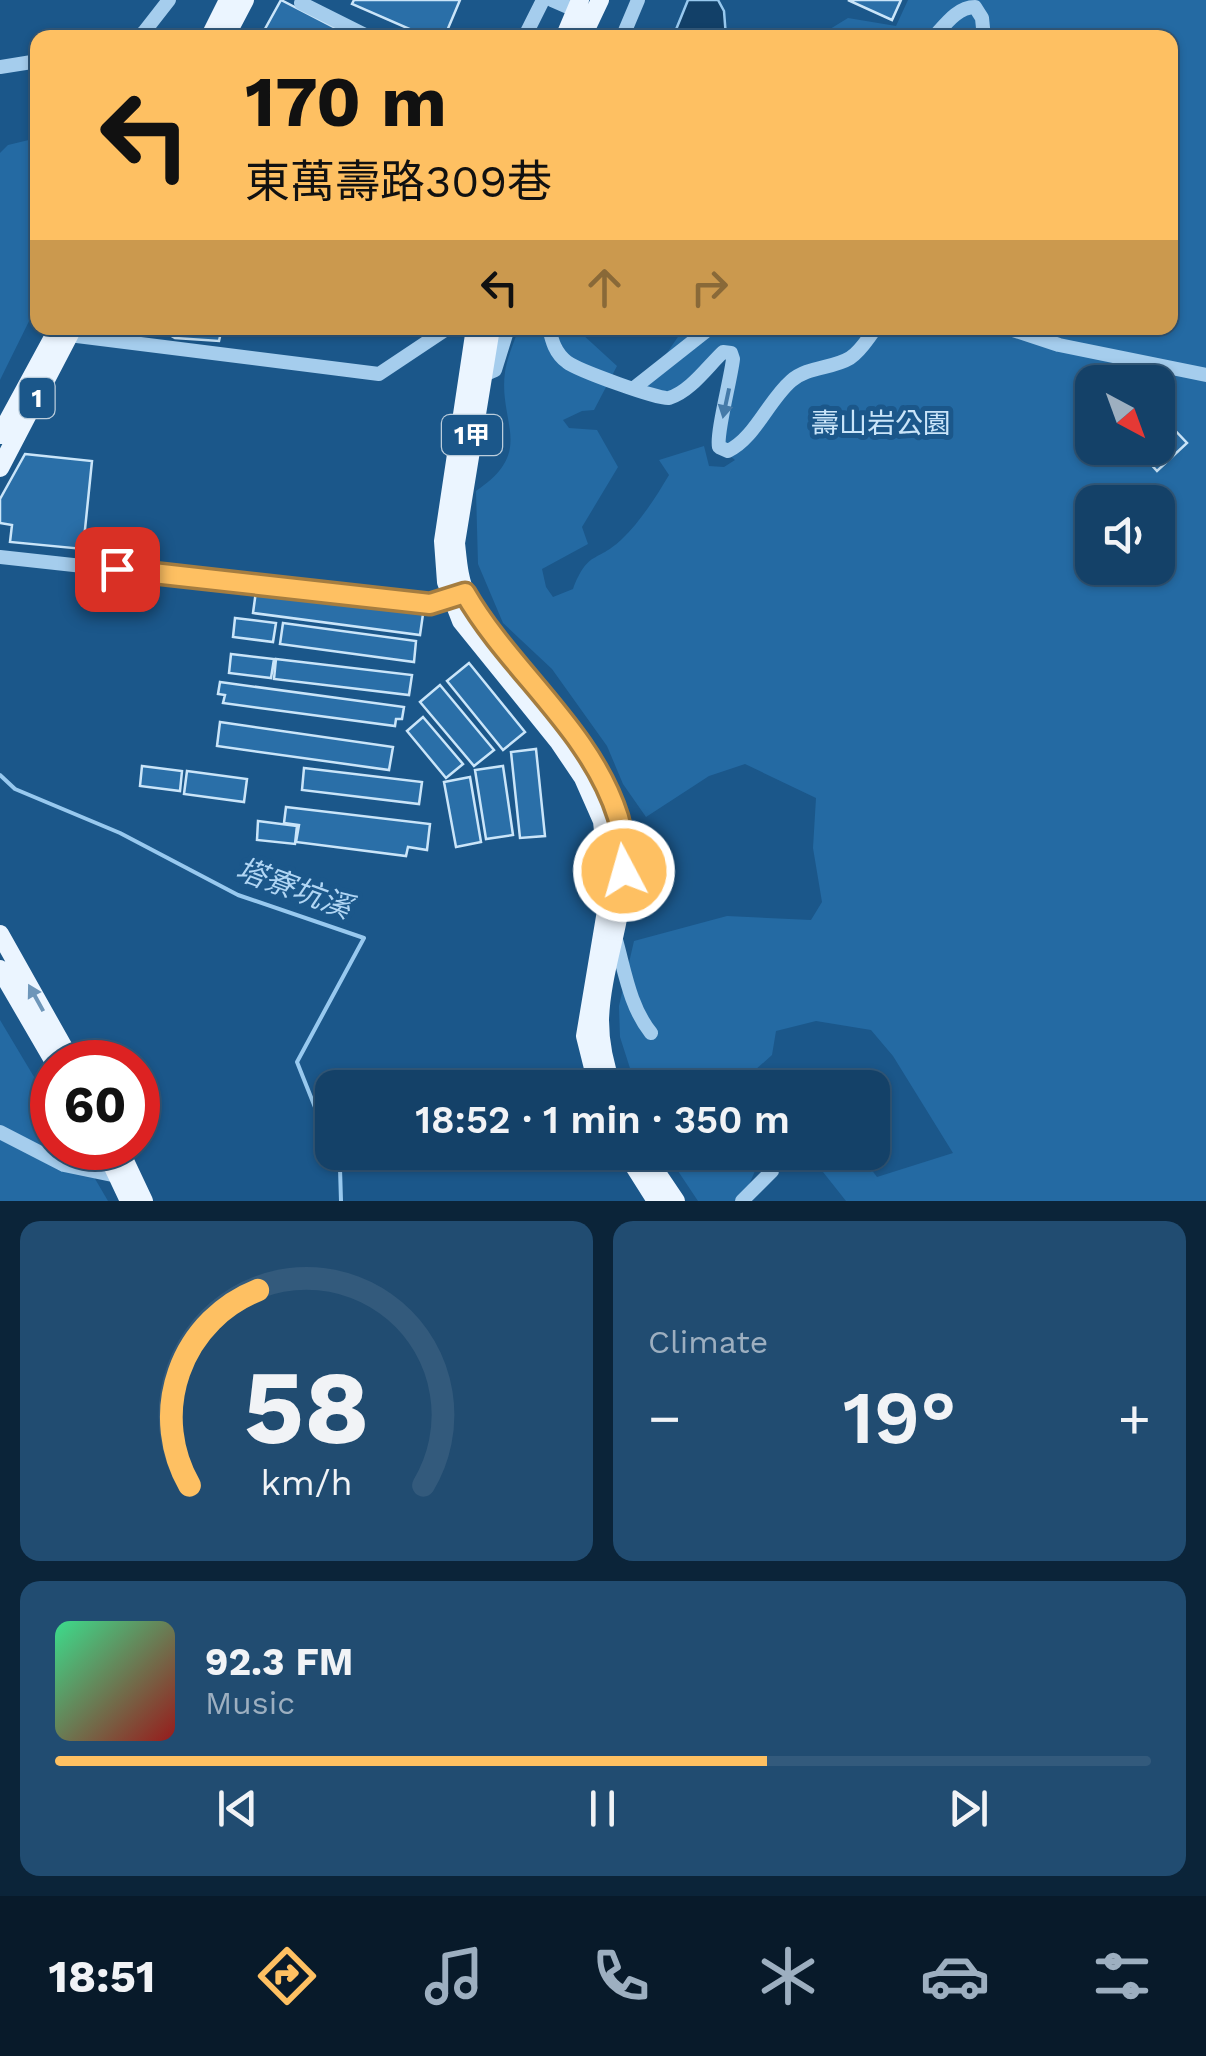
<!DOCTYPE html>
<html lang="en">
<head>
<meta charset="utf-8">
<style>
	:root { --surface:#144168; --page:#214c71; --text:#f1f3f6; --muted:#9dafc0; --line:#335a7c; --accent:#fec062 }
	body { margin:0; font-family:"Work Sans","Noto Sans TC",sans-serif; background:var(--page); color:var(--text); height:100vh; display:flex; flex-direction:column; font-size:38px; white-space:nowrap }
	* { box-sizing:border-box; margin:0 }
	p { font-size:32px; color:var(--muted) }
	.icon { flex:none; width:55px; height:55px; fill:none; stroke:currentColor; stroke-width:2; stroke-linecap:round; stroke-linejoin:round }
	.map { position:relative; height:1201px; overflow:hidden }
	.sheet { display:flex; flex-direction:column; gap:20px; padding:20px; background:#0b2439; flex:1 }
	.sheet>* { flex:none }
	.hud { position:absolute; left:30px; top:30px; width:1148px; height:305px; border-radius:20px; box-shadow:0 2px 8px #0004,0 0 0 2px var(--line); background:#fec062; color:#111; overflow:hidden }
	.needle { width:65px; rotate:139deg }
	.fabs { position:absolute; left:1075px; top:365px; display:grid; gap:20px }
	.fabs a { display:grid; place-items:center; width:100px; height:100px; border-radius:20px; background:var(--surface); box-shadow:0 2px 8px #0004,0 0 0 2px var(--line); font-size:50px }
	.speed { position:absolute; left:30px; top:1040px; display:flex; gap:20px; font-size:50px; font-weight:700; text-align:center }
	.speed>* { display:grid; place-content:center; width:130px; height:130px; border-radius:50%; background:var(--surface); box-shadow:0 2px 8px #0004,0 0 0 2px var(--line); line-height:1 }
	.speed .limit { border:15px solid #d22; background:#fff; color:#111 }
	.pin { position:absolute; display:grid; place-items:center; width:85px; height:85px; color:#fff; margin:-42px; border-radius:20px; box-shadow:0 5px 15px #0006 }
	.me { position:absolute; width:110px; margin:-55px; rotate:354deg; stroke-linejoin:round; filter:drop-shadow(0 0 8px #0008) }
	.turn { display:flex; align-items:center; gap:35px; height:210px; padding:0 50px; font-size:45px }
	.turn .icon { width:130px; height:130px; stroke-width:2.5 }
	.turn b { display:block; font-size:70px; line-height:85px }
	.lanes { display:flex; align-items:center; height:95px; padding:0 50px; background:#0003; justify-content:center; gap:50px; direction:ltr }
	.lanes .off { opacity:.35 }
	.big { font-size:75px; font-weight:600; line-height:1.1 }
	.sheet .tile { flex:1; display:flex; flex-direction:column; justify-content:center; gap:15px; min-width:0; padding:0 35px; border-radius:20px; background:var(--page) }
	.sheet .dial { align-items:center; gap:0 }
	.dial svg { height:260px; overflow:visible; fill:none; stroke:var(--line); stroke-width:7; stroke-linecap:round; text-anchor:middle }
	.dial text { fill:var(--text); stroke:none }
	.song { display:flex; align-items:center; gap:30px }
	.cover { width:120px; height:120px; border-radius:15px; background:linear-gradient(135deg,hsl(150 70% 55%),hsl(0 70% 35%)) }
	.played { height:10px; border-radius:5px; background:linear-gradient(90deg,var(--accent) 65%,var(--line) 65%) }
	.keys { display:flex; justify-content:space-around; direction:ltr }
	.heat { display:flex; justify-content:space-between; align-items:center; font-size:55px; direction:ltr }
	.sheet .tiles { flex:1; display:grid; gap:20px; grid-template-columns:1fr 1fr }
	.tile:last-child { grid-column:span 2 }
	.trip { position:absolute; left:315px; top:1070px; width:575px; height:100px; border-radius:20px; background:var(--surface); box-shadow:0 2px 8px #0004,0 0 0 2px var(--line); font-weight:600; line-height:100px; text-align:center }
	.tab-bar { display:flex; height:160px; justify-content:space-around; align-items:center; background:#081a2a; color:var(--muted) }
	.tab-bar .icon { width:70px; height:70px }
	.tab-bar .selected { color:var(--accent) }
	.tab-bar b { font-size:45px; color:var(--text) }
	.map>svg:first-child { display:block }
	.green { fill:#246aa3; fill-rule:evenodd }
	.water { fill:#124068; stroke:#98c9ef; stroke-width:2.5 }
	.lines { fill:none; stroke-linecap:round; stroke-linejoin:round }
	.stream { stroke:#98c9ef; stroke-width:4 }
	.building { fill:#2a6fa8; stroke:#cae5f9; stroke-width:2.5 }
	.minor { stroke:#a5cded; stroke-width:14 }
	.major { stroke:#ebf5ff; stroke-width:18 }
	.oneway { fill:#447aa8 }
	.oneway2 { fill:#6e96b9 }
	.route-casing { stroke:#a57d40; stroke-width:25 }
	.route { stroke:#fec062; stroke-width:18 }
	.labels { text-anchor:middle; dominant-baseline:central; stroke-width:10; stroke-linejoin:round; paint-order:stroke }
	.shield { fill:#1b578a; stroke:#bbcddc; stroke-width:2.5 }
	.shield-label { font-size:25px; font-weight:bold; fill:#fff }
	.park-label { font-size:28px; fill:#cae5f9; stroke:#1b578a }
	.water-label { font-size:30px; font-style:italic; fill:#b1d6f4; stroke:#1b578a }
</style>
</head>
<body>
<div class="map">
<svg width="1206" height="1201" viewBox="0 0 1206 1201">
	<rect width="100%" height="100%" fill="#1b578a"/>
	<path class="green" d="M908,0H1206V1201H846L808,1153H859L877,1177L953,1153L893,1056L871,1030L816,1021L776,1031L772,1055L736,1087H636L620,1037L619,1006L634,941L727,916L811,920L822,902L813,848L816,798L745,764L709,776L646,817L623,784L607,746L552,669L503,623L478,564L476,491C536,451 498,423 505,372C507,358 514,342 519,328H580L581,333L617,366L594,410L582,411L563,420L569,428L597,430L618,467L582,527L588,544L542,569L546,587L553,597L573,589C588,550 596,563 621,540C640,522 656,497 669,475L659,460L704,446L709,466L724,467L735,460L723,450L731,353L679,393L641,391L684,328H1170V38L817,37L848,18L896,26ZM1092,382H1158V448H1092ZM1092,502H1158V568H1092Z
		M37,138V305L0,380V153L8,145Z
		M0,1020L52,1107V1148H77L108,1201H0Z
		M666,1153H758L760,1159L749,1185L735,1201H698Z"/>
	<path class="water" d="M688,0H718L724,11L726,37H673Z"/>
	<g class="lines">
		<path class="stream" d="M0,775L15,789L120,833L238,895L364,938L297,1062L332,1150
			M334,1152L340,1168L341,1201"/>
	</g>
	<path class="building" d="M281,0L343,32V38H260Z
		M354,0H460L444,38H430L352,4Z
		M848,0H901L892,20Z
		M158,328H222L219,341L175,338Z
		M1169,424L1187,443L1157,471L1139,451L1143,448H1158V434Z
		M25,454L92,461L83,549L10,542L12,525L0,523V499Z
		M256,591L423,614L420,635L253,613Z
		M235,618L276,623L273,642L233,637Z
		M283,623L416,641L414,662L280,644Z
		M231,654L274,659L271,678L229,673Z
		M276,659L412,675L409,695L274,679Z
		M469,663L525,732L503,750L447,681Z
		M220,682L404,707L402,719H396L395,726L223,703L225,695L218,694Z
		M440,685L494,750L474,766L420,702Z
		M423,717L463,764L446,778L407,731Z
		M220,722L393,747L389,770L217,746Z
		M536,749L545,836L520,838L511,752Z
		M142,766L182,771L180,791L140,786Z
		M503,766L513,835L486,839L475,770Z
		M304,768L422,782L419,804L302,790Z
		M187,771L247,779L244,802L184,794Z
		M470,777L481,842L456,847L444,782Z
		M286,807L430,824L427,850L408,847L406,856L296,842L299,825L284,823Z
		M258,821L297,826L295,844L257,840Z"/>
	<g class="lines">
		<path class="minor" d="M552,0L575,10
			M301,3L371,38
			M136,38L144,32L169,0
			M524,38L543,0
			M622,38L638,0
			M933,38C945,25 957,7 975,7L982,18L984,38
			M0,67L38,61
			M549,328C552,341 555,353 567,362C577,370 659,400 669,398C690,392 708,366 723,352L731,353L733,359C731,378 716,434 719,447L728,451C755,438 768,401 791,381C808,366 832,369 850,358C861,351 868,338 876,328
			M1007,328L1059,345L1206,375
			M69,335L379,374L448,328
			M479,377L495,370L508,328
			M634,388L710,328
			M0,557L430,604L459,594
			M616,940C625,972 630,1007 651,1033
			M0,1132L64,1165L117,1176
			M742,1201L772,1171"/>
		<path class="major" d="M209,38L228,0
			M225,38L245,0
			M564,38L580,0
			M582,38L600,0
			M475,328L443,541L446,582L461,621L558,741L583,778L602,821L609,893L585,1036L598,1088
			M491,328L456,543C458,561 459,580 467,596C481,626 504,650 526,676C561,717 600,764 617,816C641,885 602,952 600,1020C600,1044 605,1066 613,1088
			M0,435L58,328
			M0,468L73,328
			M0,934L72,1062
			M0,969L54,1062
			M104,1148L129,1201
			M119,1148L144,1201
			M625,1152L656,1201
			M643,1152L676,1201"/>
	</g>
	<defs><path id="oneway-solid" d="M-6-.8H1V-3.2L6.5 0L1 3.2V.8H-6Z" transform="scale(2.5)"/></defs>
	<use class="oneway" href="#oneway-solid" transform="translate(726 403) rotate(102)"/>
	<use class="oneway2" href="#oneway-solid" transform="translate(36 998) rotate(-119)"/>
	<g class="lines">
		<g class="route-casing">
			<path id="route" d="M117,569L430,604L465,593C509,670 591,730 618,817C623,834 623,854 624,871"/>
		</g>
		<use href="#route" class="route"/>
	</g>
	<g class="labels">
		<g class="shield">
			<rect x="19.5" y="378" width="35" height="40" rx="8"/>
			<rect x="442" y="415" width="60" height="40" rx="8"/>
		</g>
		<g class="shield-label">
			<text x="37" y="398">1</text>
			<text x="472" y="435">1甲</text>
		</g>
		<g class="park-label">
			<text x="881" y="423">壽山岩公園</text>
		</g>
		<g class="water-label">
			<text transform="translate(294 888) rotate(20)">塔寮坑溪</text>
		</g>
	</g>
</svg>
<div class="fabs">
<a><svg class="needle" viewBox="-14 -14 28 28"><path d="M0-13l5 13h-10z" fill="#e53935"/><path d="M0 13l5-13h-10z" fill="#9dafc0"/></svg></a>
<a><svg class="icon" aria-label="sound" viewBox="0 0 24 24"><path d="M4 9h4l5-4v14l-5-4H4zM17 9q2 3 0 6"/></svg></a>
</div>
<div class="speed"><div class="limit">60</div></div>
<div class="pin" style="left:117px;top:569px;background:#d93025"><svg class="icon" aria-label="arrive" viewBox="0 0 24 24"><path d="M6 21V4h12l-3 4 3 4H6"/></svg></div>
<svg class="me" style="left:624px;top:871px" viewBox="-20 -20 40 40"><circle r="17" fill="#fec062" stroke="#fff" stroke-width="3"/><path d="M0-11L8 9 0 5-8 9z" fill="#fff"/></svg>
<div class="trip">18:52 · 1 min · 350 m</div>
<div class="hud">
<div class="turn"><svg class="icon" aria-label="left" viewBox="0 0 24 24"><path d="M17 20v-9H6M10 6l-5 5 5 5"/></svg><div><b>170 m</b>東萬壽路309巷</div></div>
<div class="lanes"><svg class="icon" aria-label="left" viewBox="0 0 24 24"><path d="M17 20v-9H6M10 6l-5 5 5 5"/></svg><svg class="icon off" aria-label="ahead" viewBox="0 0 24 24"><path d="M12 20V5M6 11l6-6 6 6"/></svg><svg class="icon off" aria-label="right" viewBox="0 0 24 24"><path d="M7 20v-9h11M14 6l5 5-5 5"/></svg></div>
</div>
</div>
<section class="sheet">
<div class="tiles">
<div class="tile dial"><svg viewBox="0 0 100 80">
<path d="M14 69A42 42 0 1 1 86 69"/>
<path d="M14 69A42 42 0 0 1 35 9" stroke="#fec062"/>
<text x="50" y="56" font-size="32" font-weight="700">58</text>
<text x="50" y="72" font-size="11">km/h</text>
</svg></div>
<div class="tile"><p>Climate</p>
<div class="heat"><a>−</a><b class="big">19°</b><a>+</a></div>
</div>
<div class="tile">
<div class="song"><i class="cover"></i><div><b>92.3 FM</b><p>Music</p></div></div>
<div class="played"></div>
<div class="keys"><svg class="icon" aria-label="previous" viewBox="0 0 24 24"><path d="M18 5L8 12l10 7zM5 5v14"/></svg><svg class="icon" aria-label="pause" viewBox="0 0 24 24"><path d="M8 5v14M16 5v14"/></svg><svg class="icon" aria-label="next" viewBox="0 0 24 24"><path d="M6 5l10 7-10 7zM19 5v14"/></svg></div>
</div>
</div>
</section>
<nav class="tab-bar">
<b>18:51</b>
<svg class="icon selected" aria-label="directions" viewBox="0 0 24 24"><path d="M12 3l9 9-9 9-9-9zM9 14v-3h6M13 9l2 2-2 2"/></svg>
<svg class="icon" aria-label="music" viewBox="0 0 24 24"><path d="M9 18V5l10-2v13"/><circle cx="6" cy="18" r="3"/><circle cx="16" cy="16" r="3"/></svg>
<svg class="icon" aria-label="phone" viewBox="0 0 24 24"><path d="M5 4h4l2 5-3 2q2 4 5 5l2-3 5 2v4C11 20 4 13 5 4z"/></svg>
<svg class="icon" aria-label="climate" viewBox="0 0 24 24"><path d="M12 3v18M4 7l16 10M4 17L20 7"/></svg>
<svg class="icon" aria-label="car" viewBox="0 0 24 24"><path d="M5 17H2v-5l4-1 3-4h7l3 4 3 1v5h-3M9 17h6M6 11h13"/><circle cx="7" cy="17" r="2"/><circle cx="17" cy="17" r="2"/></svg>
<svg class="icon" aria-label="filters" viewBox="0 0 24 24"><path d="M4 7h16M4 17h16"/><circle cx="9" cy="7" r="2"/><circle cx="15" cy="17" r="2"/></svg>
</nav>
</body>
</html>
